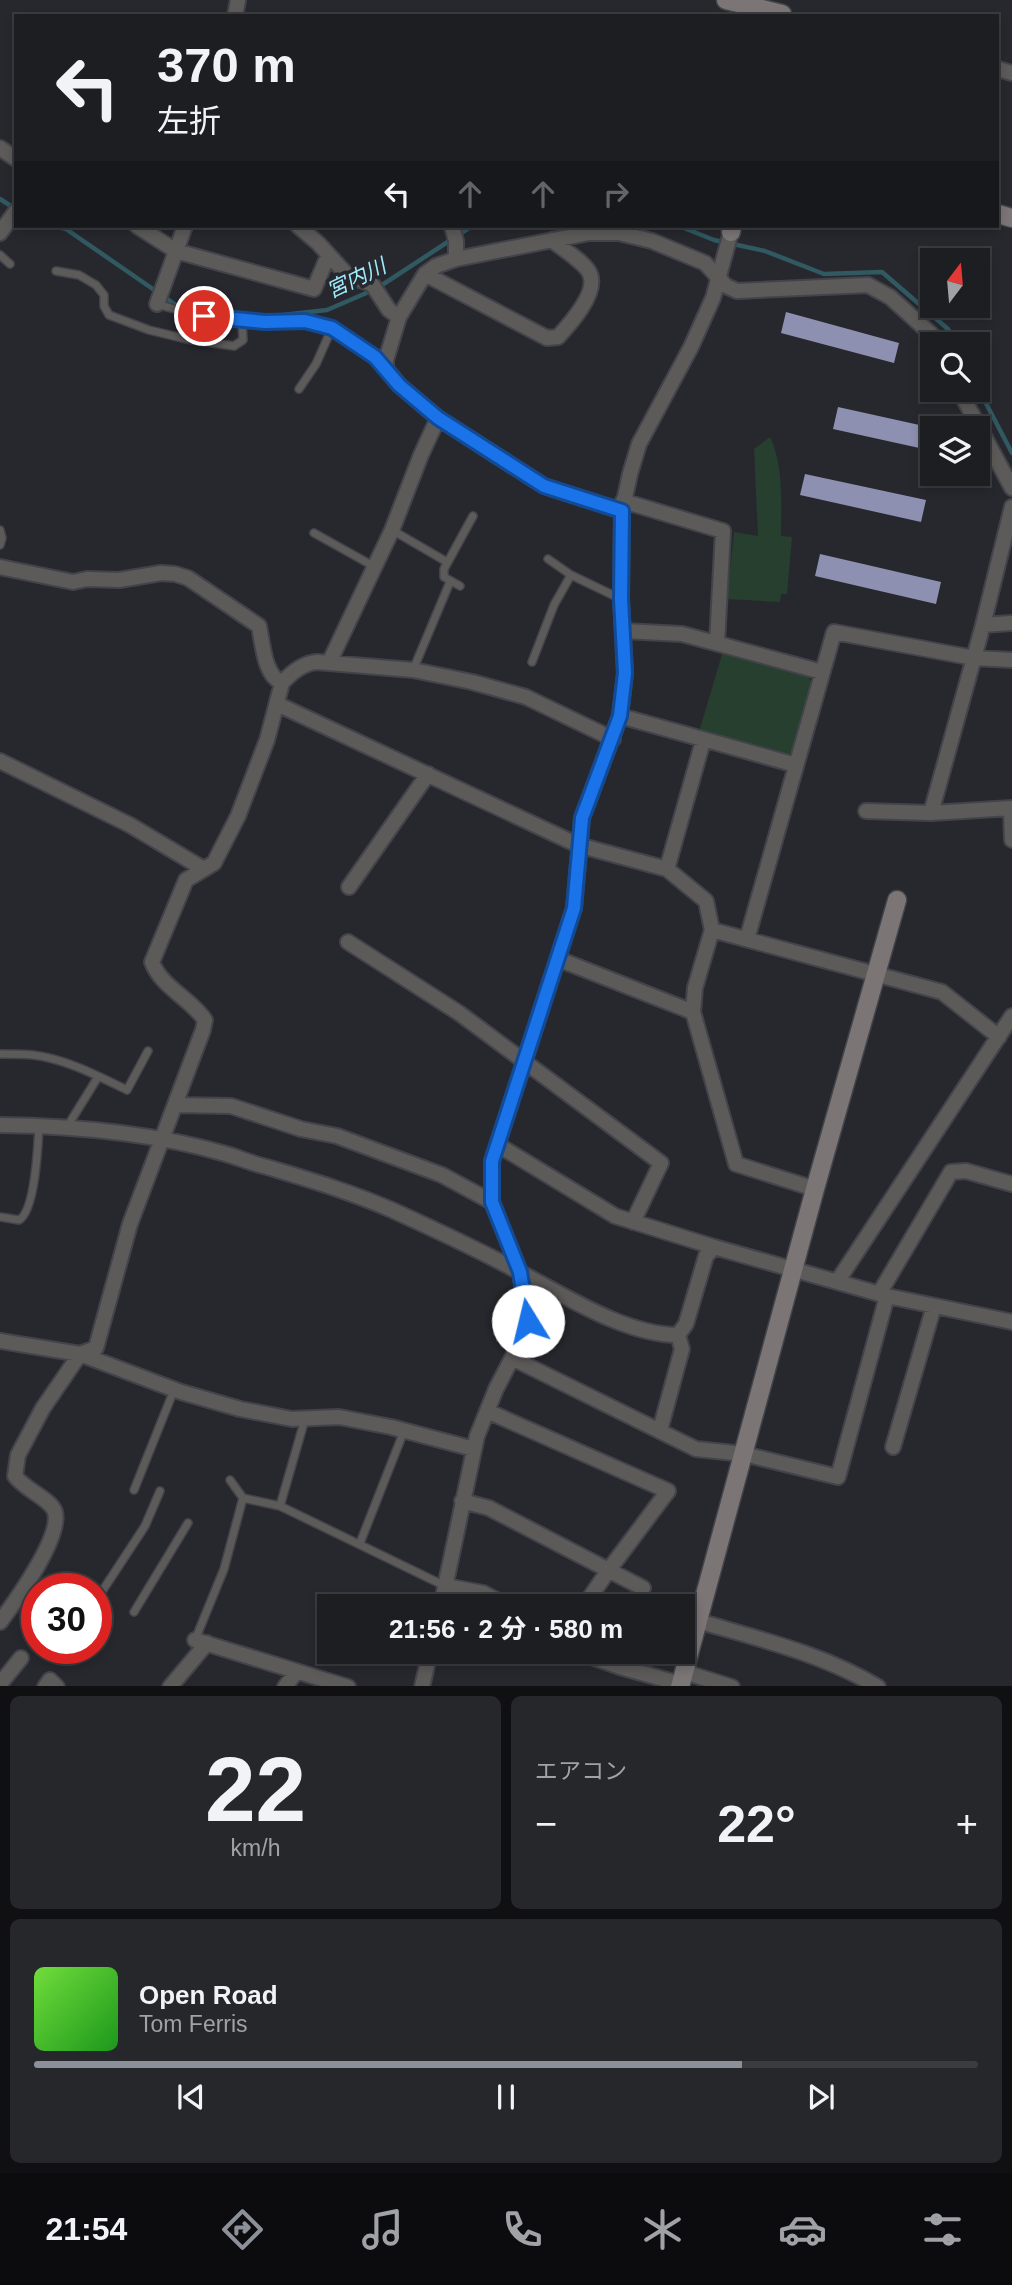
<!DOCTYPE html>
<html lang="ja">
<head>
<meta charset="utf-8">
<style>
	:root { --surface:#1d1e22; --page:#25272a; --text:#f1f3f6; --muted:#a0a2a5; --line:#3b3c40; --accent:#8c9099 }
	body { margin:0; font-family:Helvetica,"Noto Sans JP",sans-serif; background:var(--page); color:var(--text); height:100vh; display:flex; flex-direction:column; font-size:26px; white-space:nowrap }
	* { box-sizing:border-box; margin:0 }
	p { font-size:23px; color:var(--muted) }
	.icon { flex:none; width:38px; height:38px; fill:none; stroke:currentColor; stroke-width:2; stroke-linecap:round; stroke-linejoin:round }
	.map { position:relative; height:1686px; overflow:hidden }
	.panel { display:flex; flex-direction:column; gap:10px; padding:10px; background:#101013; flex:1 }
	.panel>* { flex:none }
	.guide { position:absolute; left:14px; top:14px; width:985px; height:214px; border-radius:0px; box-shadow:0 4px 10px #0003,0 0 0 2px var(--line); background:#1d1e22; color:var(--text); overflow:hidden }
	.needle { width:46px; rotate:16deg }
	.controls { position:absolute; left:920px; top:248px; display:grid; gap:14px }
	.controls a { display:grid; place-items:center; width:70px; height:70px; border-radius:0px; background:var(--surface); box-shadow:0 4px 10px #0003,0 0 0 2px var(--line); font-size:35px }
	.speed { position:absolute; left:21px; top:1573px; display:flex; gap:14px; font-size:35px; font-weight:700; text-align:center }
	.speed>* { display:grid; place-content:center; width:91px; height:91px; border-radius:50%; background:var(--surface); box-shadow:0 4px 10px #0003,0 0 0 2px var(--line); line-height:1 }
	.speed .limit { border:10px solid #d22; background:#fff; color:#111 }
	.pin { position:absolute; display:grid; place-items:center; width:60px; height:60px; color:#fff; margin:-30px; border:4px solid #fff; border-radius:50%; box-shadow:0 2px 7px #0007 }
	.me { position:absolute; width:77px; margin:-38px; rotate:351deg; stroke-linejoin:round; filter:drop-shadow(0 0 5px #0008) }
	.turn { display:flex; align-items:center; gap:24px; height:147px; padding:0 28px; font-size:32px }
	.turn .icon { width:91px; height:91px; stroke-width:2.5 }
	.turn b { display:block; font-size:49px; line-height:60px }
	.lanes { display:flex; align-items:center; height:66px; padding:0 28px; background:#0003; justify-content:center; gap:35px; direction:ltr }
	.lanes .off { opacity:.35 }
	.big { font-size:52px; font-weight:700; line-height:1.1 }
	.panel .tile { flex:1; display:flex; flex-direction:column; justify-content:center; gap:10px; min-width:0; padding:0 24px; border-radius:10px; background:var(--page) }
	.panel .dial { align-items:center; gap:0 }
	.dial b { font-size:91px; line-height:1 }
	.song { display:flex; align-items:center; gap:21px }
	.cover { width:84px; height:84px; border-radius:10px; background:linear-gradient(135deg,hsl(100 70% 55%),hsl(120 70% 35%)) }
	.played { height:7px; border-radius:4px; background:linear-gradient(90deg,var(--accent) 75%,var(--line) 75%) }
	.keys { display:flex; justify-content:space-around; direction:ltr }
	.heat { display:flex; justify-content:space-between; align-items:center; font-size:38px; direction:ltr }
	.panel .tiles { flex:1; display:grid; gap:10px; grid-template-columns:1fr 1fr }
	.tile:last-child { grid-column:span 2 }
	.trip { position:absolute; left:317px; top:1594px; width:378px; height:70px; border-radius:0px; background:var(--surface); box-shadow:0 4px 10px #0003,0 0 0 2px var(--line); font-weight:700; line-height:70px; text-align:center }
	.tabs { display:flex; height:112px; justify-content:space-around; align-items:center; background:#0c0c0e; color:var(--muted) }
	.tabs .icon { width:49px; height:49px }
	.tabs .active { color:var(--accent) }
	.tabs b { font-size:32px; color:var(--text) }
	.map>svg:first-child { display:block }
	.green { fill:#263f2f }
	.lines { fill:none; stroke-linecap:round; stroke-linejoin:round }
	.stream { stroke:#305961; stroke-width:4.5 }
	.building { fill:#8d90b0 }
	.lane-casing { stroke:#43444a; stroke-width:10 }
	.street-casing { stroke:#43444a; stroke-width:18 }
	.secondary-casing { stroke:#43444a; stroke-width:21 }
	.lane { stroke:#5d5a5a; stroke-width:7 }
	.street { stroke:#5d5a5a; stroke-width:14 }
	.secondary { stroke:#7b7576; stroke-width:18 }
	.route-casing { stroke:#114b97; stroke-width:18 }
	.route { stroke:#1a73e8; stroke-width:12 }
	.labels { text-anchor:middle; dominant-baseline:central; stroke-width:7; stroke-linejoin:round; paint-order:stroke }
	.water-label { font-size:21px; font-style:italic; fill:#9febfc; stroke:#27282e }
</style>
</head>
<body>
<div class="map">
<svg width="1012" height="1687" viewBox="0 0 1012 1687">
	<rect width="100%" height="100%" fill="#27282e"/>
	<path class="green" d="M770,437C784,466 781,505 781,536L792,537L787,594H781L780,602L727,599L734,532L758,536L754,449Z
		M723,651L807,675L814,686L796,749L784,757L699,732Z"/>
	<g class="lines">
		<path class="stream" d="M0,199L14,208
			M55,226L66,229L176,305L256,318L327,310L371,291
			M679,226L714,240L765,251L824,274L882,272L948,329L956,345
			M379,287L472,226
			M978,388L1012,453"/>
	</g>
	<path class="building" d="M786,312L899,343L894,363L781,333Z
		M838,407L933,428V451L833,429Z
		M805,474L926,500L921,522L800,495Z
		M820,554L941,582L936,604L815,576Z"/>
	<g class="lines">
		<g class="lane-casing">
			<path id="lane" d="M0,255L10,264
				M56,271L79,275L96,285L104,295V306L109,315L149,330L186,339L234,346L243,340L242,320
				M157,304C192,315 228,320 264,322C278,323 293,320 307,321C337,325 365,347 385,368
				M299,389L316,364L332,328
				M0,530L2,538L0,545
				M392,530L447,562
				M314,533L375,567
				M548,559L571,575L621,599
				M460,586L444,577V569L473,516
				M532,662L554,605L571,575
				M413,670L450,582
				M0,1054C11,1054 22,1054 33,1055C66,1059 98,1076 127,1090L148,1051
				M67,1127L98,1077
				M0,1217L19,1220C35,1211 38,1146 39,1126
				M230,1480L243,1498L280,1506L445,1586
				M134,1490L174,1390
				M280,1506L305,1419
				M360,1543L404,1431
				M99,1596L145,1526L160,1491
				M134,1612L188,1523
				M195,1640L224,1569L243,1498"/>
		</g>
		<g class="street-casing">
			<path id="street" d="M235,16L238,0
				M998,69L1012,73
				M0,148L16,159
				M137,226L176,251L314,289L328,256
				M298,226L318,243L348,276L372,284L389,310L399,317
				M452,226L456,241V259
				M0,233L16,211
				M425,274L547,338L558,337C570,324 598,293 590,274C586,263 561,248 552,240
				M157,304L185,226
				M959,390L1012,488
				M623,501L723,531L717,643
				M622,511L544,486L438,418L399,385L386,369V360L399,317L425,274L436,266L456,259L589,233H619L652,241L705,263L726,286L737,291L868,285L890,297L930,333L939,345
				M0,567L73,582L87,579L119,580L161,573L175,574L188,578L259,626C263,645 264,675 282,683
				M983,625L1012,623
				M624,631L682,634L822,672
				M329,663L392,530L421,455L438,418
				M277,704L578,845L667,869L706,901L712,930L695,988L693,1012L736,1164L815,1189
				M620,716L796,765
				M0,761L130,825L202,868
				M1011,808L1012,840
				M866,811L931,813L1012,808
				M931,813L983,625L1012,507
				M667,869L703,741
				M349,887L428,774
				M712,930L942,992L999,1037
				M747,939L834,632L974,658L1012,660
				M348,942L459,1013L661,1163L633,1222
				M558,959L693,1012
				M175,1105L231,1106L301,1129L337,1136L442,1175L492,1202
				M0,1125C75,1126 154,1133 226,1154C240,1158 253,1164 267,1167C310,1180 351,1192 392,1210C436,1230 480,1250 521,1273C567,1297 626,1335 678,1335L686,1324L706,1256L714,1247L887,1296L1012,1322
				M498,1145L615,1216L714,1247
				M837,1282L1012,1016
				M879,1294L951,1172L966,1171L1012,1184
				M0,1341L80,1354L181,1392L240,1409L292,1419L339,1417L391,1427L474,1449
				M512,1358L696,1449L744,1454L838,1477L887,1296
				M487,1411L668,1491L608,1571L584,1606
				M660,1430L682,1349L678,1335
				M893,1447L934,1306
				M462,1501L489,1508L643,1588
				M446,1586L483,1593L508,1606
				M441,1606L477,1436L496,1389L525,1333L528,1321L520,1272L492,1202V1161L574,908L582,818L620,716L625,673L621,599L622,511L630,474L639,444L691,347L713,298L731,232
				M698,1621C759,1639 823,1654 878,1687
				M0,1622C15,1602 62,1537 55,1512C51,1499 25,1490 15,1476L18,1455L43,1408L80,1354L96,1348L130,1224L203,1030L205,1020C190,998 161,987 152,962L186,880L214,863L238,816L267,740L282,683C291,673 304,663 317,662L413,670L472,682L526,697L613,739
				M195,1640L348,1687
				M577,1652L620,1667L681,1684
				M684,1672L732,1687
				M0,1684L21,1658
				M45,1687L50,1680L57,1687
				M170,1687L207,1643
				M285,1687L296,1672
				M422,1687L430,1652"/>
		</g>
		<g class="secondary-casing">
			<path id="secondary" d="M726,0L782,14
				M998,214L1012,218
				M731,232L732,226
				M680,1687L815,1189L897,900"/>
		</g>
		<use href="#lane" class="lane"/>
		<use href="#street" class="street"/>
		<use href="#secondary" class="secondary"/>
	</g>
	<g class="lines">
		<g class="route-casing">
			<path id="route" d="M204,316L265,322L305,321L332,328L375,357L399,385L438,418L544,486L622,511L621,599L625,673L620,716L582,818L574,908L492,1161V1202L520,1272L528,1321"/>
		</g>
		<use href="#route" class="route"/>
	</g>
	<g class="labels">
		<g class="water-label">
			<text transform="translate(356 278) rotate(-26)">宮内川</text>
		</g>
	</g>
</svg>
<div class="controls">
<a><svg class="needle" viewBox="-14 -14 28 28"><path d="M0-13l5 13h-10z" fill="#e53935"/><path d="M0 13l5-13h-10z" fill="#a0a2a5"/></svg></a>
<a><svg class="icon" aria-label="search" viewBox="0 0 24 24"><circle cx="10" cy="10" r="6"/><path d="M15 15l6 6"/></svg></a>
<a><svg class="icon" aria-label="layers" viewBox="0 0 24 24"><path d="M12 4l9 5-9 5-9-5zM3 14l9 5 9-5"/></svg></a>
</div>
<div class="speed"><div class="limit">30</div></div>
<div class="pin" style="left:204px;top:316px;background:#d93025"><svg class="icon" aria-label="arrive" viewBox="0 0 24 24"><path d="M6 21V4h12l-3 4 3 4H6"/></svg></div>
<svg class="me" style="left:528px;top:1321px" viewBox="-20 -20 40 40"><circle r="19" fill="#fff"/><path d="M0-13L10 11 0 6-10 11z" fill="#1a73e8"/></svg>
<div class="trip">21:56 · 2 分 · 580 m</div>
<div class="guide">
<div class="turn"><svg class="icon" aria-label="left" viewBox="0 0 24 24"><path d="M17 20v-9H6M10 6l-5 5 5 5"/></svg><div><b>370 m</b>左折</div></div>
<div class="lanes"><svg class="icon" aria-label="left" viewBox="0 0 24 24"><path d="M17 20v-9H6M10 6l-5 5 5 5"/></svg><svg class="icon off" aria-label="ahead" viewBox="0 0 24 24"><path d="M12 20V5M6 11l6-6 6 6"/></svg><svg class="icon off" aria-label="ahead" viewBox="0 0 24 24"><path d="M12 20V5M6 11l6-6 6 6"/></svg><svg class="icon off" aria-label="right" viewBox="0 0 24 24"><path d="M7 20v-9h11M14 6l5 5-5 5"/></svg></div>
</div>
</div>
<section class="panel">
<div class="tiles">
<div class="tile dial"><b>22</b><p>km/h</p></div>
<div class="tile"><p>エアコン</p>
<div class="heat"><a>−</a><b class="big">22°</b><a>+</a></div>
</div>
<div class="tile">
<div class="song"><i class="cover"></i><div><b>Open Road</b><p>Tom Ferris</p></div></div>
<div class="played"></div>
<div class="keys"><svg class="icon" aria-label="previous" viewBox="0 0 24 24"><path d="M18 5L8 12l10 7zM5 5v14"/></svg><svg class="icon" aria-label="pause" viewBox="0 0 24 24"><path d="M8 5v14M16 5v14"/></svg><svg class="icon" aria-label="next" viewBox="0 0 24 24"><path d="M6 5l10 7-10 7zM19 5v14"/></svg></div>
</div>
</div>
</section>
<nav class="tabs">
<b>21:54</b>
<svg class="icon active" aria-label="directions" viewBox="0 0 24 24"><path d="M12 3l9 9-9 9-9-9zM9 14v-3h6M13 9l2 2-2 2"/></svg>
<svg class="icon" aria-label="music" viewBox="0 0 24 24"><path d="M9 18V5l10-2v13"/><circle cx="6" cy="18" r="3"/><circle cx="16" cy="16" r="3"/></svg>
<svg class="icon" aria-label="phone" viewBox="0 0 24 24"><path d="M5 4h4l2 5-3 2q2 4 5 5l2-3 5 2v4C11 20 4 13 5 4z"/></svg>
<svg class="icon" aria-label="climate" viewBox="0 0 24 24"><path d="M12 3v18M4 7l16 10M4 17L20 7"/></svg>
<svg class="icon" aria-label="car" viewBox="0 0 24 24"><path d="M5 17H2v-5l4-1 3-4h7l3 4 3 1v5h-3M9 17h6M6 11h13"/><circle cx="7" cy="17" r="2"/><circle cx="17" cy="17" r="2"/></svg>
<svg class="icon" aria-label="filters" viewBox="0 0 24 24"><path d="M4 7h16M4 17h16"/><circle cx="9" cy="7" r="2"/><circle cx="15" cy="17" r="2"/></svg>
</nav>
</body>
</html>
